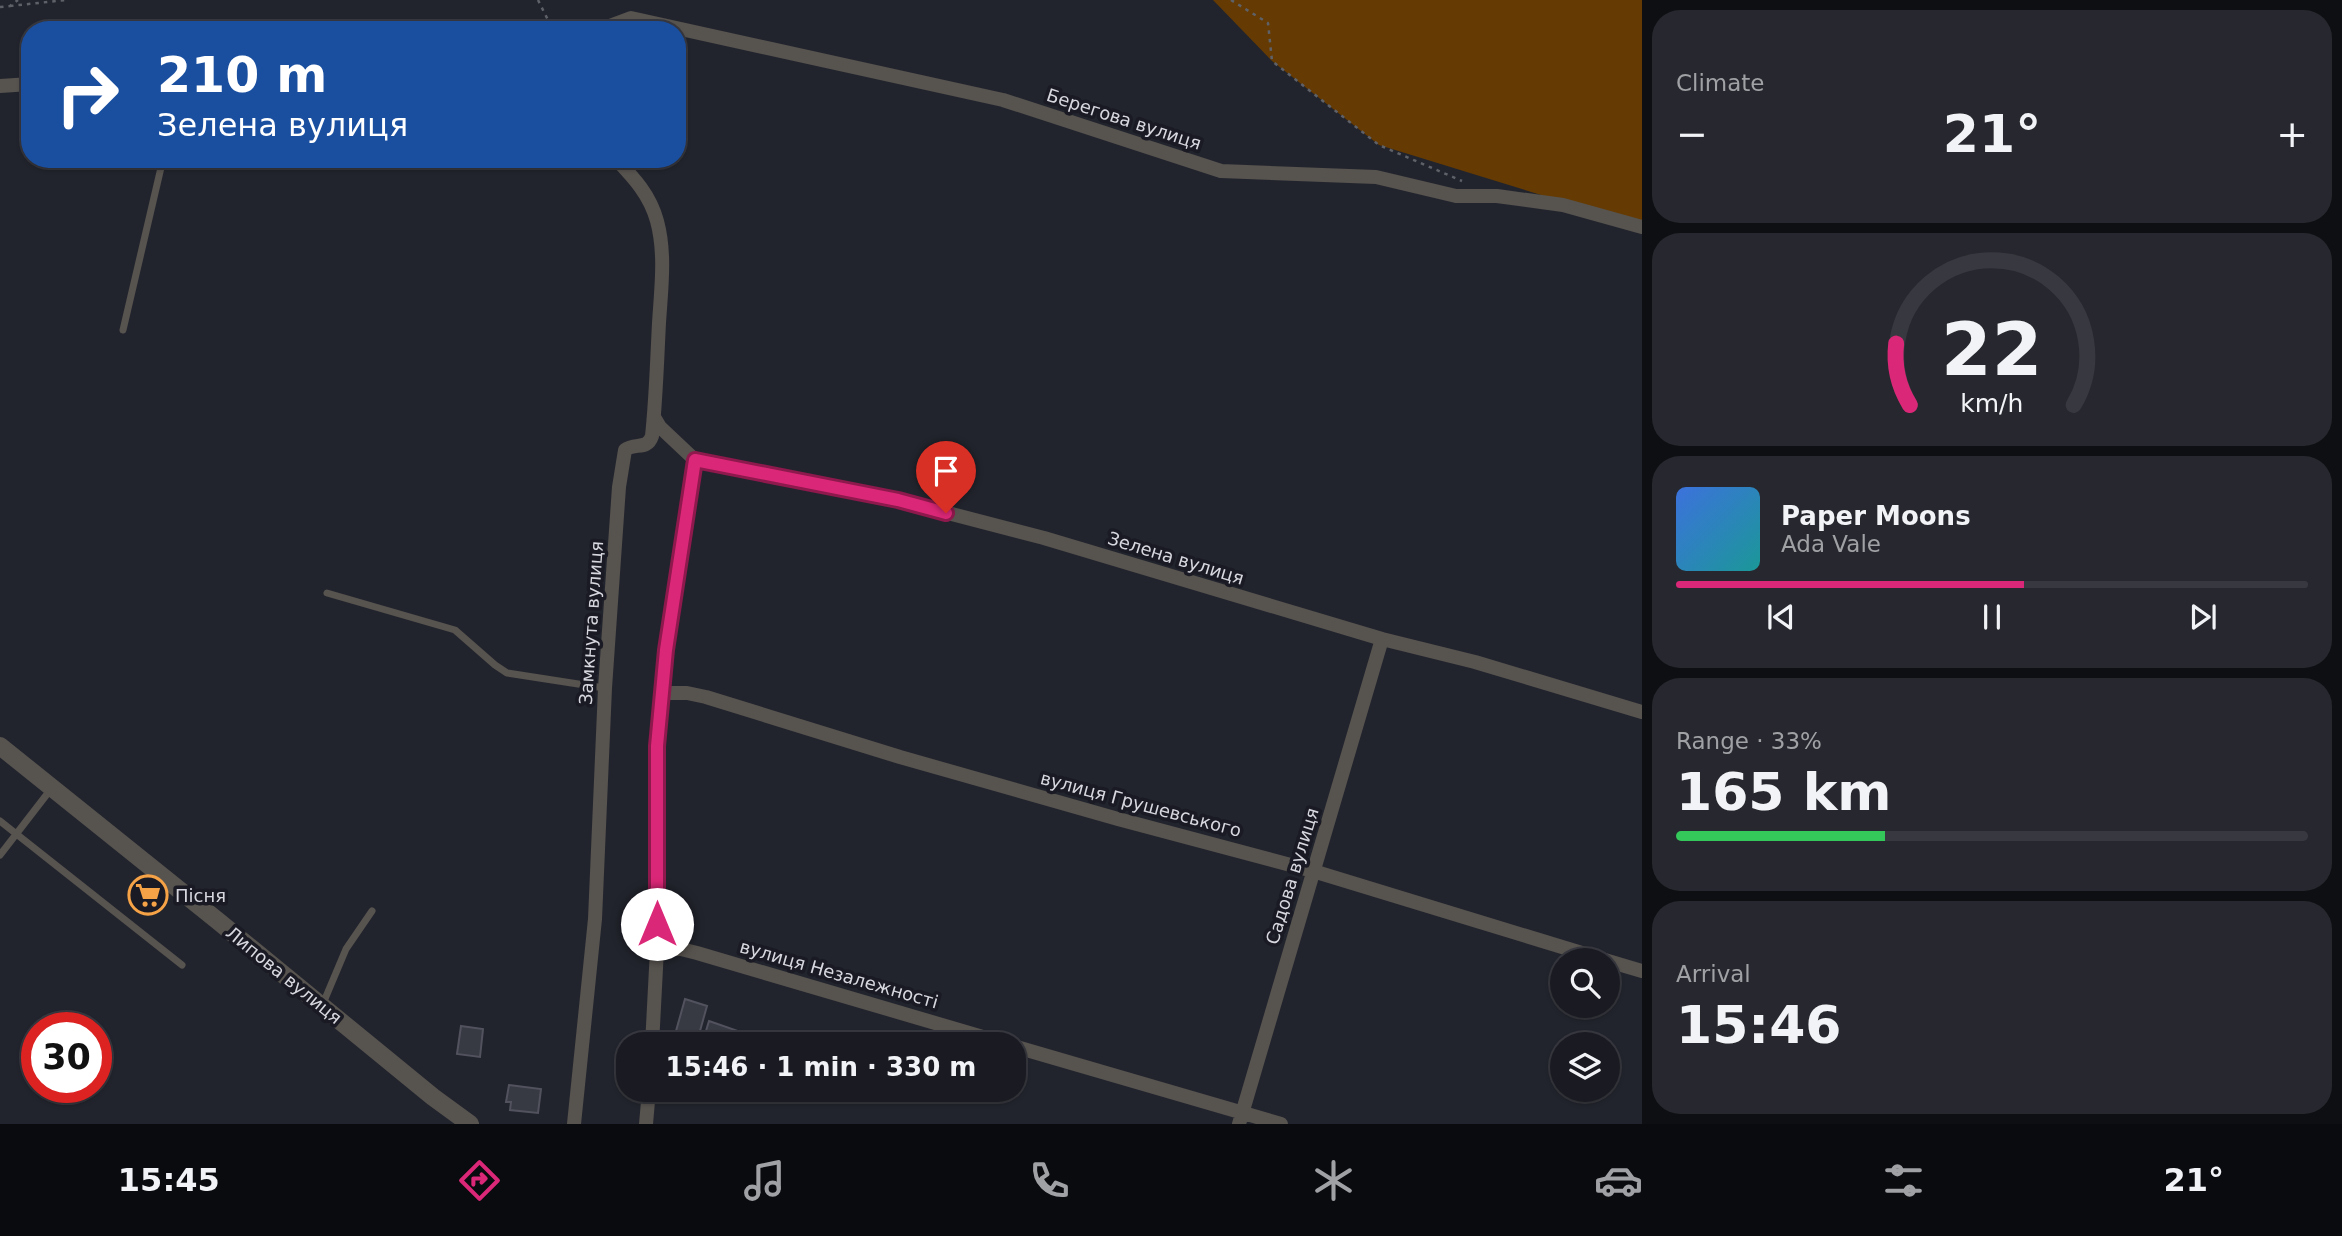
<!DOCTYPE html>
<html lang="en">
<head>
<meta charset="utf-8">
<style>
	:root { --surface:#1a1b22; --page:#27282f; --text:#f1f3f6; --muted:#9fa1a5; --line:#383940; --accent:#db2777 }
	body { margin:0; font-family:"DejaVu Sans",sans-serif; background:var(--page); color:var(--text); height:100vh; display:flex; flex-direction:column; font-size:26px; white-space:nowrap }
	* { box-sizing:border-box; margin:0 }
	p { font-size:23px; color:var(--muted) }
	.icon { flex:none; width:38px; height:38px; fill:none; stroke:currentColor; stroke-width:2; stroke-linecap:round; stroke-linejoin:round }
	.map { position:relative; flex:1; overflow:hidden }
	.drawer { display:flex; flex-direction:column; gap:10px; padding:10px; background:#0e0f13; width:700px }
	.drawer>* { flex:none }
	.guide { position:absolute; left:21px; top:21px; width:665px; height:147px; border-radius:28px; box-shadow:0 2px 5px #0004,0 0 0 2px var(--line); background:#1a4fa0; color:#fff; overflow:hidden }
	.buttons { position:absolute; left:1550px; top:948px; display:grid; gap:14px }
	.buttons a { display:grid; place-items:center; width:70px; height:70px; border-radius:50%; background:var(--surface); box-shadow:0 2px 5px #0004,0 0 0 2px var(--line); font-size:35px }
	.speed { position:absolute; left:21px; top:1012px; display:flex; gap:14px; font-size:35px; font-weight:700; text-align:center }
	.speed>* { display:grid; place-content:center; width:91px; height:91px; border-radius:50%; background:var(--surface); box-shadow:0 2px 5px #0004,0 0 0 2px var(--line); line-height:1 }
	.speed .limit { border:10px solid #d22; background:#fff; color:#111 }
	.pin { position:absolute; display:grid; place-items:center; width:60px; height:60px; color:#fff; margin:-72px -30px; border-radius:50% 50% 50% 0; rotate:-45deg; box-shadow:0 0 7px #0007 }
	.pin .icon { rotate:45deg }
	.me { position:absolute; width:77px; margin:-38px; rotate:0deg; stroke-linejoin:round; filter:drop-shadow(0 0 5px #0008) }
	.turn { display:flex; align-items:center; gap:24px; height:147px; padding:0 21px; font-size:32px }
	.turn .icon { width:91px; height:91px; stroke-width:2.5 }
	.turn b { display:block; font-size:49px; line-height:60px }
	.big { font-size:52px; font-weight:700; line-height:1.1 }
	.drawer .tile { flex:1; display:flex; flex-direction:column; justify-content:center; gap:10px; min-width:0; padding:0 24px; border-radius:28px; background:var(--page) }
	.drawer .dial { align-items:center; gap:0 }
	.dial svg { height:182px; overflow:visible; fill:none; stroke:var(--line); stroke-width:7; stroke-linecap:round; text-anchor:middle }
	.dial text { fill:var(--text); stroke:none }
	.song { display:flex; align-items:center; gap:21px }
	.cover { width:84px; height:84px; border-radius:10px; background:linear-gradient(135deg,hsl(220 70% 55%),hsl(180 70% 35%)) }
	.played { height:7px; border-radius:4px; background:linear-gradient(90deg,var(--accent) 55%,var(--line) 55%) }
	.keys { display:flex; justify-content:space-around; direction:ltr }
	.heat { display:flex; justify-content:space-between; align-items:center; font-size:38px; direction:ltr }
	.charge { height:10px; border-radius:5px; background:linear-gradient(90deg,#34c759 33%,var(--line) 0) }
	.trip { position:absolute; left:616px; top:1032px; width:410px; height:70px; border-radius:28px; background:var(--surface); box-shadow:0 2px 5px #0004,0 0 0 2px var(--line); font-weight:700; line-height:70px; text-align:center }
	.dock { display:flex; height:112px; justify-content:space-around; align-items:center; background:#0a0b0e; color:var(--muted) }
	.dock .icon { width:49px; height:49px }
	.dock .current { color:var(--accent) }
	.dock b { font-size:32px; color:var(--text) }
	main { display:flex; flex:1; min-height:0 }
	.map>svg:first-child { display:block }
	.green { fill:#653b03 }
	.building { fill:#373943; stroke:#51525d; stroke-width:2 }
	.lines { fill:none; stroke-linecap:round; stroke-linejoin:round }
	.path { stroke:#5f6169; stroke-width:2.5; stroke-dasharray:3.5 5; stroke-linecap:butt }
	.service { stroke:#57534f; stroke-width:7 }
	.minor { stroke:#57534f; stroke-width:14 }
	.tertiary { stroke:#57534f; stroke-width:18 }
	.route-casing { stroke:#8e194d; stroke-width:18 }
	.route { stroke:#db2777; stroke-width:12 }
	.labels { text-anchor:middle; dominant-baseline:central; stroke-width:7; stroke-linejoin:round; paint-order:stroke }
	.street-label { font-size:18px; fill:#d7d8df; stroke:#191a23 }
	.poi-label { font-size:18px; fill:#d7d8df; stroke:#191a23; text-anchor:start }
</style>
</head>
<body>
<main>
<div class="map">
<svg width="1642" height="1124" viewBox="0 0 1642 1124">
	<rect width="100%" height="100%" fill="#22242d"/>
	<path class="green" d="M1213,0H1642V226L1379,145L1272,61Z"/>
	<path class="building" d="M685,999L707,1006L696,1045L674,1038Z
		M709,1021L738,1031L733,1045L702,1044Z
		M461,1026L483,1029L480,1057L457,1054Z
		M509,1085L541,1089L538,1113L510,1110L511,1102H506Z
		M694,1090H715L712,1098Z"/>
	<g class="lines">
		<path class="path" d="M538,0L553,30
			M1231,0L1268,23L1272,61L1379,145L1462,181
			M10,6L66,0
			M0,7L10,6L18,0"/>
		<path class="service" d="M123,330L163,159
			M327,593L455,630L495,665L507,673L604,688
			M0,821L182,965
			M0,855L51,789
			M322,1006L346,949L372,911"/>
		<path class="minor" d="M599,30L631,18L1003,100L1221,171L1376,177L1456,196H1497L1563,205L1642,227
			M0,86L30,84
			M654,417L660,427L695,460L898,500L1044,538L1382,639L1475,662L1642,712
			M663,693H687L706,697L900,757L1118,819L1313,871L1608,961
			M657,949H681L697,953L1010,1045
			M1608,961L1642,971
			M652,1045L657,949V745L666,650L695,460
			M1013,1046L1281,1124
			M574,1124L595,919L605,688L619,487L625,450C635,442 647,451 652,436C656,399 657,361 659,323C661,290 666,254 657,221C650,195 634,178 616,159
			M646,1124L649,1090
			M1239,1124L1382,639"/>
		<path class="tertiary" d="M0,746L218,921L433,1097L470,1124"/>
	</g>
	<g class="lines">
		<g class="route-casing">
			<path id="route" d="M657,924V746L666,650L695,460L898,500L946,513"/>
		</g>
		<use href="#route" class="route"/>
	</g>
	<defs>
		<g id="supermarket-ring" transform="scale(2.0125)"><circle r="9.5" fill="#191a23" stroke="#f6a246" stroke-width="1.5"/><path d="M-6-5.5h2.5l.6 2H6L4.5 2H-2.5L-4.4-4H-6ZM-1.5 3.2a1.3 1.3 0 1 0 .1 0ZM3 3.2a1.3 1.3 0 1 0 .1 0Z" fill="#f6a246"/></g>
	</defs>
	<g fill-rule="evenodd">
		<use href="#supermarket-ring" x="148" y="895"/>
	</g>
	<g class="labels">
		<g class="street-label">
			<text transform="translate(1124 119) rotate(18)">Берегова вулиця</text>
			<text transform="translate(1176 558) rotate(17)">Зелена вулиця</text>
			<text transform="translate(591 623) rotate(-86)">Замкнута вулиця</text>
			<text transform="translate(1141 804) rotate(15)">вулиця Грушевського</text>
			<text transform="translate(1292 876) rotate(-73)">Садова вулиця</text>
			<text transform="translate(839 974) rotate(16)">вулиця Незалежності</text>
			<text transform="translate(284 975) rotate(39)">Липова вулиця</text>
		</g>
		<g class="poi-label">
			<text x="175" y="895">Пісня</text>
		</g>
	</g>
</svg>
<div class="buttons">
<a><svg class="icon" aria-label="search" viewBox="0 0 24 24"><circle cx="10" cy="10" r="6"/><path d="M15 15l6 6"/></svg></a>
<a><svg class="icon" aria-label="layers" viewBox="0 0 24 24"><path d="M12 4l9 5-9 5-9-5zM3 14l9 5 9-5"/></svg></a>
</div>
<div class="speed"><div class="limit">30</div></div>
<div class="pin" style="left:946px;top:513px;background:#d93025"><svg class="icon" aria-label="arrive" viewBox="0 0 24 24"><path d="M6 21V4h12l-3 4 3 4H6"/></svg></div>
<svg class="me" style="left:657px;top:924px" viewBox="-20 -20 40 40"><circle r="19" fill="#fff"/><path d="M0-13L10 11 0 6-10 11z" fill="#db2777"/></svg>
<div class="trip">15:46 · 1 min · 330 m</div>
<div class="guide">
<div class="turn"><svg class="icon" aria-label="right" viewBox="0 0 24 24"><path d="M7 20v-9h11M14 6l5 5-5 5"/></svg><div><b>210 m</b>Зелена вулиця</div></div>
</div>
</div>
<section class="drawer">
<div class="tile"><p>Climate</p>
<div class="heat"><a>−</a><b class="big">21°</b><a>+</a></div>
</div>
<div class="tile dial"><svg viewBox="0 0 100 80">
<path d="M14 69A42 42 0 1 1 86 69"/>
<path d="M14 69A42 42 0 0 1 8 42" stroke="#db2777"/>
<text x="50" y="56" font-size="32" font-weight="700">22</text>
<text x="50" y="72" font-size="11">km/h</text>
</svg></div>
<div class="tile">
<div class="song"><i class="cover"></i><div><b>Paper Moons</b><p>Ada Vale</p></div></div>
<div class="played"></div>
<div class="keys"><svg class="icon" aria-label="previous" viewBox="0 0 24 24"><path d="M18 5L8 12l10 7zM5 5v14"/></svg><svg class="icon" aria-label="pause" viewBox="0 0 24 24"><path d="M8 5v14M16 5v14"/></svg><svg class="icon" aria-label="next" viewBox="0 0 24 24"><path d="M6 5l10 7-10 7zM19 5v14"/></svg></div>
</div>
<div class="tile"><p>Range · 33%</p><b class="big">165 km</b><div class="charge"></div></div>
<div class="tile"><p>Arrival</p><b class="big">15:46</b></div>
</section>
</main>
<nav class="dock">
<b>15:45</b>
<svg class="icon current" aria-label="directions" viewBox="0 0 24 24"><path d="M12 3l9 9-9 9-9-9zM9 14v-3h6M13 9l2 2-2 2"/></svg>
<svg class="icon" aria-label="music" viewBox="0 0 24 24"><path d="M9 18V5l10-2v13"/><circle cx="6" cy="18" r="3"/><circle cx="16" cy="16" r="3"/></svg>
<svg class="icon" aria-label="phone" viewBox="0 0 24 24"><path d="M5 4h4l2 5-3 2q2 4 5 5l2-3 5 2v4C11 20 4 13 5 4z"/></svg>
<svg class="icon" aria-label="climate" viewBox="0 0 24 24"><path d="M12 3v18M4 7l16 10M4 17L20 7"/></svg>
<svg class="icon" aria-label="car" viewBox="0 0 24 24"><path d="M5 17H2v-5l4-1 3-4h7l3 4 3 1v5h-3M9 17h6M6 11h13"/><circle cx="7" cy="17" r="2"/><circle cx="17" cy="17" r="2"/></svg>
<svg class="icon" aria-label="filters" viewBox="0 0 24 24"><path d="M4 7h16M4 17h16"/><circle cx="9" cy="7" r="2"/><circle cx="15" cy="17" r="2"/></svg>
<b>21°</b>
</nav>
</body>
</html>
